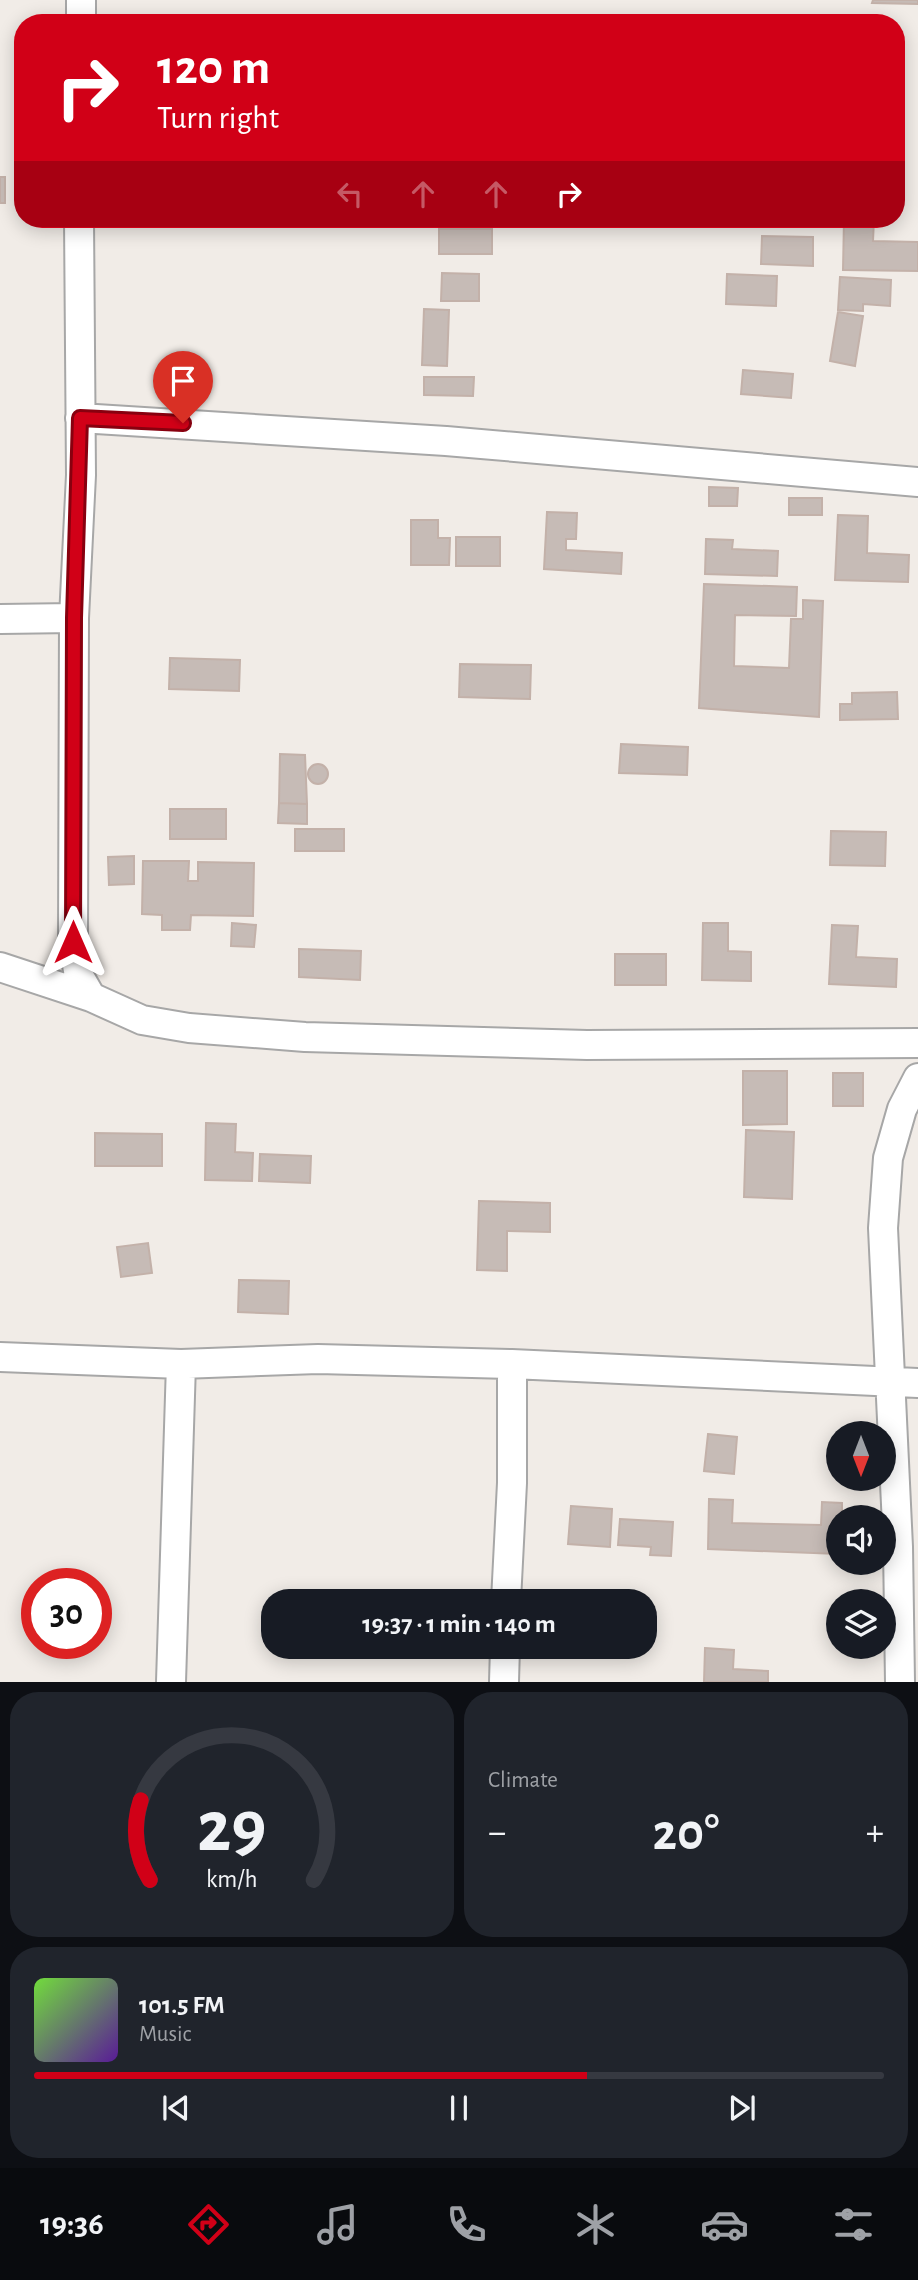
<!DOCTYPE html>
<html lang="en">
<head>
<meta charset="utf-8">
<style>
	:root { --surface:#171b24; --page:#20242c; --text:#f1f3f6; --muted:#9ea1a6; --line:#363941; --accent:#d10017 }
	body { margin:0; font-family:"Alegreya Sans",sans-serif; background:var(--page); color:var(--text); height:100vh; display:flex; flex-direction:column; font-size:26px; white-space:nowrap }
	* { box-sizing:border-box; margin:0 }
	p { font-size:23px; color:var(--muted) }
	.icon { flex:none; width:38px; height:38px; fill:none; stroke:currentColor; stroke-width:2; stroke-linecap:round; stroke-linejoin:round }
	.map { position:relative; height:1682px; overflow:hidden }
	.details { display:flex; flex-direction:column; gap:10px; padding:10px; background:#0d0f14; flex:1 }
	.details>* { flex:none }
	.hud { position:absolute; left:14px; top:14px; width:891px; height:214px; border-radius:28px; box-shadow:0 4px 18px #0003; background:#d10017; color:#fff; overflow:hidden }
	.needle { width:46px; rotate:180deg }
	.fabs { position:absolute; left:826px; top:1421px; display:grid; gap:14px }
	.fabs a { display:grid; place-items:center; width:70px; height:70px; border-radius:50%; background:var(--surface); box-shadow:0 4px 18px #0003; font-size:35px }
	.speed { position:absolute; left:21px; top:1568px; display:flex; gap:14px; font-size:35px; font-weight:700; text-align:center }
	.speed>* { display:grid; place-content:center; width:91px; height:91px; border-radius:50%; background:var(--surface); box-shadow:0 4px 18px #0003; line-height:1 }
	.speed .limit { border:10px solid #d22; background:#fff; color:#111 }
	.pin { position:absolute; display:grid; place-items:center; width:60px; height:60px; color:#fff; margin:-72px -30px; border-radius:50% 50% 50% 0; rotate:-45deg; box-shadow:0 0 7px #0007 }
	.pin .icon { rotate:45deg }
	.me { position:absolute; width:77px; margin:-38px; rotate:0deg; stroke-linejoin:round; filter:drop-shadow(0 0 5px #0008) }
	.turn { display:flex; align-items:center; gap:24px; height:147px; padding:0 28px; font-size:32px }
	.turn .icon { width:91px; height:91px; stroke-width:2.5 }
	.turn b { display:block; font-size:49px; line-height:60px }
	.lanes { display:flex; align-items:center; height:66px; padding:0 28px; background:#0003; justify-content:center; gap:35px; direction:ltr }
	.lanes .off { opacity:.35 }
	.big { font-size:52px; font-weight:700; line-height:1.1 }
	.details .tile { flex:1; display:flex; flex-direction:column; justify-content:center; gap:10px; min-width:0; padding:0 24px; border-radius:28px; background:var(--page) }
	.details .dial { align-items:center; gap:0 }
	.dial svg { height:182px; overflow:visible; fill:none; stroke:var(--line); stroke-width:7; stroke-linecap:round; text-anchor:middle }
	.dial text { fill:var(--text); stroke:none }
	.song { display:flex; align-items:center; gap:21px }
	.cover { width:84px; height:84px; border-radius:10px; background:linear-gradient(135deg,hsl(100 70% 55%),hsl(270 70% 35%)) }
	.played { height:7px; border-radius:4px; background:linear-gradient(90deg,var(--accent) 65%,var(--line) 65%) }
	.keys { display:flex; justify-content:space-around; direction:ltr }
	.heat { display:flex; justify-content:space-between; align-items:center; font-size:38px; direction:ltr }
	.details .tiles { flex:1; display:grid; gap:10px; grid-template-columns:1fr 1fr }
	.tile:last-child { grid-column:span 2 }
	.trip { position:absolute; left:261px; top:1589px; width:396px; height:70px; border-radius:28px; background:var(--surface); box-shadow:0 4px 18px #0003; font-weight:700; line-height:70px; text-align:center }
	.menu { display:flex; height:112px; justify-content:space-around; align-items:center; background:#090b0e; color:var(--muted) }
	.menu .icon { width:49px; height:49px }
	.menu .current { color:var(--accent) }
	.menu b { font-size:32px; color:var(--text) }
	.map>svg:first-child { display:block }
	.building { fill:#c6bbb6; stroke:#c3b1a9; stroke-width:2 }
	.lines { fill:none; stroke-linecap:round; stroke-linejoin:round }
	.street-casing { stroke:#a7a7a7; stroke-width:32 }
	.street { stroke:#fff; stroke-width:28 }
	.route-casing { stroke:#88000f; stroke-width:18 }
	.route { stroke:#d10017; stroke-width:12 }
</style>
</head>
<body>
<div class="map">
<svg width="918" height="1682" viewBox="0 0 918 1682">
	<rect width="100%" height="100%" fill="#f1ece7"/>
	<path class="building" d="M873,0H918V4L872,3Z
		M324,15L381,17V23H324Z
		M521,18L580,19V23H521Z
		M0,177H5V203H0Z
		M844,219H874L873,241L918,242V271L843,270Z
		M439,229H492V254H439Z
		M762,236L813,237V266L761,264Z
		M442,273L479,274V301H441Z
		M727,274L777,276L776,306L726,304Z
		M840,277L891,280L890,306L863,304V311L838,310Z
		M424,309L449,310L447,366L422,365Z
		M838,312L863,316L855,366L830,361Z
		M743,370L793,374L791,398L741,394Z
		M424,377H474L473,396L424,395Z
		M709,487L738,488L737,506H709Z
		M789,498H822V515H789Z
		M547,512L577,513L576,539H566V550L622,553L621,574L544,569Z
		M838,515L868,516L867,553L909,555L908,582L835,580Z
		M411,520H438V538H450L449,565H411Z
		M456,537H500V566H456Z
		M706,539L733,540L732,549L778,551L777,576L705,574Z
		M704,584L797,587L796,616L735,615L734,666L789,668L791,619H803V600L823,601L819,717L699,708Z
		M170,658L240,660L239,691L169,689Z
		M460,664L531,665L530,699L459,697Z
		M897,692L898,719L840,720V704H852V693Z
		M621,744L688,747L687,775L619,773Z
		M280,754L305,755L307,804L279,803Z
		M308 774a10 10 0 1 1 20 0a10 10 0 1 1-20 0Z
		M279,803L307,804V824L278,823Z
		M170,809H226V839H170Z
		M295,829H344V851H295Z
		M831,831L886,832L885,866L830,865Z
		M134,856V884L109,885L108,857Z
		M143,861H189L188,881H198V862L254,863L253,916L191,915L190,930H162V915L142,914Z
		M232,923L256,925L254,947L231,946Z
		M703,923H728V951L751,952V981L702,980Z
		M832,925L858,926L856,957L897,959L896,987L829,984Z
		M299,949L361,951L360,980L299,977Z
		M615,954H666V985H615Z
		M743,1071H787V1124L743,1125Z
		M833,1073H863V1106H833Z
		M206,1123L236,1124L235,1152L253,1153L252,1181L205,1180Z
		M746,1130L794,1132L792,1199L744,1197Z
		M95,1133L162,1134V1166H95Z
		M260,1154L311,1156L310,1183L259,1181Z
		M479,1201L550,1203V1232L507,1231V1271L477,1270Z
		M148,1243L152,1273L121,1277L117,1247Z
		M239,1280L289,1281L288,1314L238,1312Z
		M708,1434L737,1437L734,1474L704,1471Z
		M709,1499L733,1500L732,1523L821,1525L822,1502L842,1503V1517H838V1554L708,1549Z
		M571,1506L612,1509L610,1547L568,1544Z
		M620,1519L673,1522L671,1556L650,1555L651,1547L618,1545Z
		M705,1648L734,1650L733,1669L768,1671V1682H704Z"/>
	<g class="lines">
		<g class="street-casing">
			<path id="street" d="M81,23V0
				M79,219L81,475L74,618L73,942L79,976L91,997
				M80,418L446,441L918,482
				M0,619L74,618
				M0,967L91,997L142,1020L189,1028L305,1037L587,1045L918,1043
				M0,1357L181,1364L318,1359L512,1364L918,1383
				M506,1601L512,1483V1364
				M171,1682L181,1364
				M504,1682L505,1647
				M900,1682L898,1547L883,1228L888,1158L902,1109L918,1078"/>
		</g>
		<use href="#street" class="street"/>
	</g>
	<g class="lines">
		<g class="route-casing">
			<path id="route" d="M73,942L74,618L80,418L183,423"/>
		</g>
		<use href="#route" class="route"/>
	</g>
</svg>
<div class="fabs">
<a><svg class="needle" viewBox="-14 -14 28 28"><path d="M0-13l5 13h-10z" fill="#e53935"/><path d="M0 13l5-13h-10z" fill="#9ea1a6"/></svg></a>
<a><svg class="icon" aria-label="sound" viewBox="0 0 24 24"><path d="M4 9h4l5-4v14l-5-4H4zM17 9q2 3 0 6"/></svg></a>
<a><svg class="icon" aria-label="layers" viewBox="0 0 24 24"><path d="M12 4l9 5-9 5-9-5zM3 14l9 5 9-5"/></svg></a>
</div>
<div class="speed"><div class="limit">30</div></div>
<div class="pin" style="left:183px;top:423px;background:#d93025"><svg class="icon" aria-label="arrive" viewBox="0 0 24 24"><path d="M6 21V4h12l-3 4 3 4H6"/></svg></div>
<svg class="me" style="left:73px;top:942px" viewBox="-20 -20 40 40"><path d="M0-17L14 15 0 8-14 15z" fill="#d10017" stroke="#fff" stroke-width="4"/></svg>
<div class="trip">19:37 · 1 min · 140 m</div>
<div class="hud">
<div class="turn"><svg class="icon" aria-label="right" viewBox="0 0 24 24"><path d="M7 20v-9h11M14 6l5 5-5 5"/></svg><div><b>120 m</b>Turn right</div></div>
<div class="lanes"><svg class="icon off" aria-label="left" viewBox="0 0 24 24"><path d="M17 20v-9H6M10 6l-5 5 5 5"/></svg><svg class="icon off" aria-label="ahead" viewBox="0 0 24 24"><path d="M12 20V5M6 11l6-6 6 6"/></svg><svg class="icon off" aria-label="ahead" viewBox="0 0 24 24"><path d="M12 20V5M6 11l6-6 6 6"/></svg><svg class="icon" aria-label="right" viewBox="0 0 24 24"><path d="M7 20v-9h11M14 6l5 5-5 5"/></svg></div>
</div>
</div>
<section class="details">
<div class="tiles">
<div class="tile dial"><svg viewBox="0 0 100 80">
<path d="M14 69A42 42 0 1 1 86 69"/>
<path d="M14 69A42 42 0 0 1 10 34" stroke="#d10017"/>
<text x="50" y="56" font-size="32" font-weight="700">29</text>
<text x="50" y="72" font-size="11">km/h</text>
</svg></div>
<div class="tile"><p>Climate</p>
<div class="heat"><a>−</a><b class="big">20°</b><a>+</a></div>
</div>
<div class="tile">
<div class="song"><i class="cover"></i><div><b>101.5 FM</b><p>Music</p></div></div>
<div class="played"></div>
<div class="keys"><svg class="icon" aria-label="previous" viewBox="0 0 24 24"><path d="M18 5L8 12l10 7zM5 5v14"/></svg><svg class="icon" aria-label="pause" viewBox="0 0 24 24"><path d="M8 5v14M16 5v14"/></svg><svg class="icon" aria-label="next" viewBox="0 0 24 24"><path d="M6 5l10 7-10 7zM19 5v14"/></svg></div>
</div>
</div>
</section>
<nav class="menu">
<b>19:36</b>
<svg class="icon current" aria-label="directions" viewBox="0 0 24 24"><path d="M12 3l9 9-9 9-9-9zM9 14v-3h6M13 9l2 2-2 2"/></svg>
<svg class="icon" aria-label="music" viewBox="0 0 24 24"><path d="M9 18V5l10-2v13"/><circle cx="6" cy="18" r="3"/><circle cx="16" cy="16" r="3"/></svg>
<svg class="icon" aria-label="phone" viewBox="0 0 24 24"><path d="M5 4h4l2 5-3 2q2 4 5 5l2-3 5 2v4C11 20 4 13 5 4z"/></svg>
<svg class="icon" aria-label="climate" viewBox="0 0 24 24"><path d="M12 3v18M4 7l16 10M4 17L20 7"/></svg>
<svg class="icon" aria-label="car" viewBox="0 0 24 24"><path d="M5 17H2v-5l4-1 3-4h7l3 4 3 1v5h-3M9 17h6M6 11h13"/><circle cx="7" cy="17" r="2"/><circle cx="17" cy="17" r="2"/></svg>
<svg class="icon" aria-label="filters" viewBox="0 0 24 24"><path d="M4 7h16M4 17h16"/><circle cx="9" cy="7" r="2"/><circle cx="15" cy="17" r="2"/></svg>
</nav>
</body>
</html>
